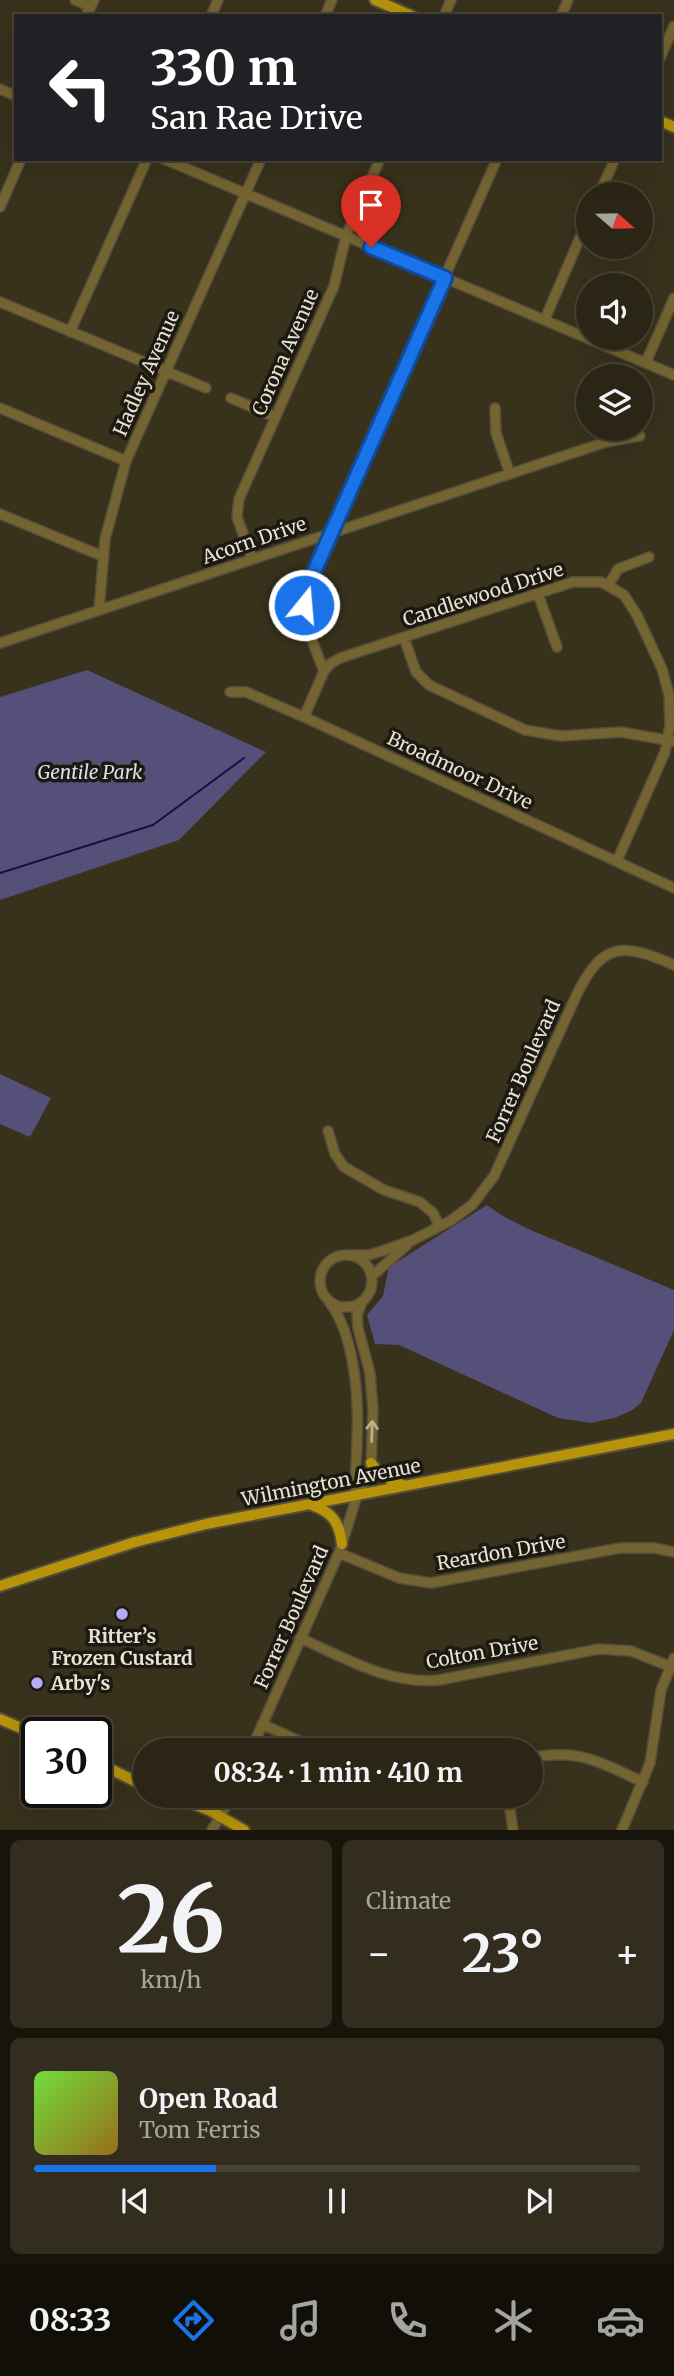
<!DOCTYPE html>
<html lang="en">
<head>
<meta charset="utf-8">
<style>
	:root { --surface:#2a2515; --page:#322d1e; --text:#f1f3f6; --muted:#a5a5a0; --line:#464234; --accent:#1a73e8 }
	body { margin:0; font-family:Merriweather,serif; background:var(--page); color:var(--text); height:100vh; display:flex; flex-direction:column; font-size:26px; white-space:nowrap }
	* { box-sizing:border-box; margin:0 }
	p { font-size:23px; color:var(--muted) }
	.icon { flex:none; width:38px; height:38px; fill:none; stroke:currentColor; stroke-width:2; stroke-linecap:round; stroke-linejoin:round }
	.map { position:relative; height:1830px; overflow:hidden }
	.panel { display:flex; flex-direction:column; gap:10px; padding:10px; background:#17140c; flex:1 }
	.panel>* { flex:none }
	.guide { position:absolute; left:14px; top:14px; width:648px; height:147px; border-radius:0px; box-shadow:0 7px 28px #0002,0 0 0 2px var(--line); background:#202124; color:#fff; overflow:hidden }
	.needle { width:46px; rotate:110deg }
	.tools { position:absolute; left:576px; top:182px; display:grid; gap:14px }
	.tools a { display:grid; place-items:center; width:77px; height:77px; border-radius:50%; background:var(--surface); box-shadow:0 7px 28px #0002,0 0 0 2px var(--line); font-size:35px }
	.speed { position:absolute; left:21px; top:1717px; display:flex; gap:14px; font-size:35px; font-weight:700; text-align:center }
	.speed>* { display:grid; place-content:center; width:91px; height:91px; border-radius:50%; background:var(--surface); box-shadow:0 7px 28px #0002,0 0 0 2px var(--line); line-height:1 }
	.speed .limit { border:4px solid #111; border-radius:10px; background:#fff; color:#111 }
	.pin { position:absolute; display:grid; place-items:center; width:60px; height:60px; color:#fff; margin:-72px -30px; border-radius:50% 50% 50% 0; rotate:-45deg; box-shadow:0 0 7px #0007 }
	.pin .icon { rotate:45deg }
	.me { position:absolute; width:77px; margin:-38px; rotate:17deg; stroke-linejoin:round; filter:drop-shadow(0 0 5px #0008) }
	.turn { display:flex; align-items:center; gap:24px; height:147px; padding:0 21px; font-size:32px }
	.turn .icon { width:91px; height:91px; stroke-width:2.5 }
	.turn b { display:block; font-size:49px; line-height:60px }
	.big { font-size:52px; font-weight:700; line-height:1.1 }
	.panel .widget { flex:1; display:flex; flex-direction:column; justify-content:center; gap:10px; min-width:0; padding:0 24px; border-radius:10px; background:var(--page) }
	.panel .dial { align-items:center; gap:0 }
	.dial b { font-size:91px; line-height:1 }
	.song { display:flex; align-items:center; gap:21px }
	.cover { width:84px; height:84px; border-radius:10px; background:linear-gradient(135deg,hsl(100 70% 55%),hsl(40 70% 35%)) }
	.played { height:7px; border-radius:4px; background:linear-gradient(90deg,var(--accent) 30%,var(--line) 30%) }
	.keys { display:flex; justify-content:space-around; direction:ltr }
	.heat { display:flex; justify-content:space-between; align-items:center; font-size:38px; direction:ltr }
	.panel .tiles { flex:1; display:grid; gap:10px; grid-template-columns:1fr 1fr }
	.widget:last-child { grid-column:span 2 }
	.trip { position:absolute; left:133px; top:1738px; width:410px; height:70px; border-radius:35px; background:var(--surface); box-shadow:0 7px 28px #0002,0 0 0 2px var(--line); font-weight:700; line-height:70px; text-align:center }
	.dock { display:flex; height:112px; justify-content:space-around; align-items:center; background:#110f08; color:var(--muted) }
	.dock .icon { width:49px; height:49px }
	.dock .on { color:var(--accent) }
	.dock b { font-size:32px; color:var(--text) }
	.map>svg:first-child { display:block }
	.green { fill:#555079 }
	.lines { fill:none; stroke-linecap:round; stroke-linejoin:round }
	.stream { stroke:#1c0b45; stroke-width:2 }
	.minor-casing { stroke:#544d3a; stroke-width:12 }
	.major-casing { stroke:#544d3a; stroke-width:14 }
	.minor { stroke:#746431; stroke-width:9 }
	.major { stroke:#b69309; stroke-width:10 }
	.oneway { stroke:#b8b093 }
	.route-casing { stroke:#114b97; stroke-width:18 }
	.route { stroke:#1a73e8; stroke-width:12 }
	.poi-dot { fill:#b5acf9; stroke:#1c1910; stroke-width:2.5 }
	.labels { text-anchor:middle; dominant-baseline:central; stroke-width:7; stroke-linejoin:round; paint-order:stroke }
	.street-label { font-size:19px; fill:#e6e2d5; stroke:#1c1910 }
	.park-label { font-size:19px; font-style:italic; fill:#deddf0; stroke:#1c1910 }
	.poi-label { font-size:19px; font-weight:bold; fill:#e6e2d5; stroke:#1c1910 }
</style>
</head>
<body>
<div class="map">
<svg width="674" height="1830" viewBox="0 0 674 1830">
	<rect width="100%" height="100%" fill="#38311c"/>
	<path class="green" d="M87,670L266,752L179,840L0,900V697Z
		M0,1074L51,1098L30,1137L0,1124Z
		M487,1205L501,1215L526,1228L674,1290V1330L641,1403L631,1411L614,1418L591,1423L558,1418L399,1345L375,1344L367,1315L383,1296L389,1267Z"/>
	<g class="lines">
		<path class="stream" d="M0,873L153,825L244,758"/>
		<g class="minor-casing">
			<path id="minor" d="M75,0L91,7
				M86,16L94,0
				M211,16L218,0
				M325,16L332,0
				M444,16L451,0
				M561,16L568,0
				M660,58L674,26
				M0,89L16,96
				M164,159L674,375
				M599,194L615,159
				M0,207L21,159
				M0,302L206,388
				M545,319L588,219
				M70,332L147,159
				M646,362L674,298
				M231,398L275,417
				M0,408L126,461
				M495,408L496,433L510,474
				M0,514L102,556
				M252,559L237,517L239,499L334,286L346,236L380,159
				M609,584L618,569L649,557
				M538,594L557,647
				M99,610L105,539L126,461L261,159
				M404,638L416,672L429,685L525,730L561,736L621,732L672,741
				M0,643L606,442L640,436
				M324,671L330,664L340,658L573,582H601L624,595L637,615L662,669L669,695L670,725L665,752L617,861
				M230,692H246L304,717L674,888
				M304,717L324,671C312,642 300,613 309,583L497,159
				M328,1131L335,1154L344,1167L384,1190L420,1202L433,1213L439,1225
				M320 1281a26 26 0 1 1 52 0a26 26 0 1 1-52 0Z
				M352,1255H369L382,1251L413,1240L450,1221L472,1205L494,1176L577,994C603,941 624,943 674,965
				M372,1276L407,1245
				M330,1303C355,1336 359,1400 357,1440C357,1458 354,1476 356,1494
				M339,1553L399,1578L431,1583L620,1548H654L674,1552
				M300,1638C345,1658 389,1685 439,1680L599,1649L631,1651L674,1668
				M262,1724L319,1750
				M251,1750L339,1553L357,1496L371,1470L373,1409L370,1373L358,1328L357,1315L362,1302
				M530,1758C580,1748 599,1762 643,1782
				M508,1796L513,1830
				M212,1830L232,1796
				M622,1830L650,1763L661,1690L674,1658"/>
		</g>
		<g class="major-casing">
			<path id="major" d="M375,0L412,16
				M660,121L674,127
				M371,1463L380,1475L403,1485
				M312,1505C333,1513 339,1522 342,1544
				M0,1586L135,1542L206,1524L674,1434
				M0,1719L37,1735
				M96,1762L145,1786
				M173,1796L209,1810L244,1830"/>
		</g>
		<use href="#minor" class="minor"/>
		<use href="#major" class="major"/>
	</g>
	<defs><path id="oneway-shaft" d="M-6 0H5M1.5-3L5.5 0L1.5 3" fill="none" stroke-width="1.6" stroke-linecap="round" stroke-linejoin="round" transform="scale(1.75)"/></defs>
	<use class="oneway" href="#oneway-shaft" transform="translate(372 1431) rotate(-88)"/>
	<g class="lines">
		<g class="route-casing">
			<path id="route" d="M304,605L309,583L445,278L371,247"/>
		</g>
		<use href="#route" class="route"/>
	</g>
	<g class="poi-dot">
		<circle cx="122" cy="1614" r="7"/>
		<circle cx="37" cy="1683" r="7"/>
	</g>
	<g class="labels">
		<g class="street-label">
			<text transform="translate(285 352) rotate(-66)">Corona Avenue</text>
			<text transform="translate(146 373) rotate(-66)">Hadley Avenue</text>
			<text transform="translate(254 540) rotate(-19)">Acorn Drive</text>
			<text transform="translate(483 594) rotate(-18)">Candlewood Drive</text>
			<text transform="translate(460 770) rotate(25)">Broadmoor Drive</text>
			<text transform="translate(523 1071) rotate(-66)">Forrer Boulevard</text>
			<text transform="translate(331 1482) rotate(-11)">Wilmington Avenue</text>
			<text transform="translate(501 1552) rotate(-10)">Reardon Drive</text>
			<text transform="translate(291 1617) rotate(-66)">Forrer Boulevard</text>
			<text transform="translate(482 1652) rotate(-10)">Colton Drive</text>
		</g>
		<g class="park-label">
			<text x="90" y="772">Gentile Park</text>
		</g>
		<g class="poi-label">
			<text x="122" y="1636">Ritter’s<tspan x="122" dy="22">Frozen Custard</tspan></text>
			<text x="51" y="1683" text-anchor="start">Arby's</text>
		</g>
	</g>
</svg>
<div class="tools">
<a><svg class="needle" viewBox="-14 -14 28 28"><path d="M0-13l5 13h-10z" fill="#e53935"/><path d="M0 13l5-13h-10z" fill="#a5a5a0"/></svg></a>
<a><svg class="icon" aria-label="sound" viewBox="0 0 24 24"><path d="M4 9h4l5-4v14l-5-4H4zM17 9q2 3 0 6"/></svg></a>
<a><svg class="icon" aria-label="layers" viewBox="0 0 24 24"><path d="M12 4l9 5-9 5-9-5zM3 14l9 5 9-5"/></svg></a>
</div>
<div class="speed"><div class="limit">30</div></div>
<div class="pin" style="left:371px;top:247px;background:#d93025"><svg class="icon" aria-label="arrive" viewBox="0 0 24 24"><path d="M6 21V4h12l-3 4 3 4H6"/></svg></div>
<svg class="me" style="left:304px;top:605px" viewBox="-20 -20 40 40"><circle r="17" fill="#1a73e8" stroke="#fff" stroke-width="3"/><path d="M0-11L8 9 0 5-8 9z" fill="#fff"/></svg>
<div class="trip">08:34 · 1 min · 410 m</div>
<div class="guide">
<div class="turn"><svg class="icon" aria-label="left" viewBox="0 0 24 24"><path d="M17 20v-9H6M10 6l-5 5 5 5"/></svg><div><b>330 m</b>San Rae Drive</div></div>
</div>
</div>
<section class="panel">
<div class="tiles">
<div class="widget dial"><b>26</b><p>km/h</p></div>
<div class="widget"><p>Climate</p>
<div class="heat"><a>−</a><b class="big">23°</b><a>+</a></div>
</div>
<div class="widget">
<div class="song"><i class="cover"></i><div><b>Open Road</b><p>Tom Ferris</p></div></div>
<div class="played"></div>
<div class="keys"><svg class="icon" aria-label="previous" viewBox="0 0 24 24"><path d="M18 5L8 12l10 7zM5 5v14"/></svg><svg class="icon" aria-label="pause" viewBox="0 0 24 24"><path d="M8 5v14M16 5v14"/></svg><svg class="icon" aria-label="next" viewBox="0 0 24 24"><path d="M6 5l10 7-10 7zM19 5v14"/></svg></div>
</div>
</div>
</section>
<nav class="dock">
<b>08:33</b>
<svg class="icon on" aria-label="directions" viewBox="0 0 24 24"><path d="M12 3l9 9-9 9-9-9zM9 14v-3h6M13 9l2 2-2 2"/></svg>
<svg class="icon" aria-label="music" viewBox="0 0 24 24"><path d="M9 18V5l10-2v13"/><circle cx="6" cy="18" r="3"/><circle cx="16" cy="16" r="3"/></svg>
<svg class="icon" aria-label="phone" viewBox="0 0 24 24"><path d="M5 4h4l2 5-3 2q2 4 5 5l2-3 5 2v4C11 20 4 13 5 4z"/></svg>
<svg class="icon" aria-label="climate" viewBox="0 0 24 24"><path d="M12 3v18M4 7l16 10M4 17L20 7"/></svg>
<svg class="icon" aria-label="car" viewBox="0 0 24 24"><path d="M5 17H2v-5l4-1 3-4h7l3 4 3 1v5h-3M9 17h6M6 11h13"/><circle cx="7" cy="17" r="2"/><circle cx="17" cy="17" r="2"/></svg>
</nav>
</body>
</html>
